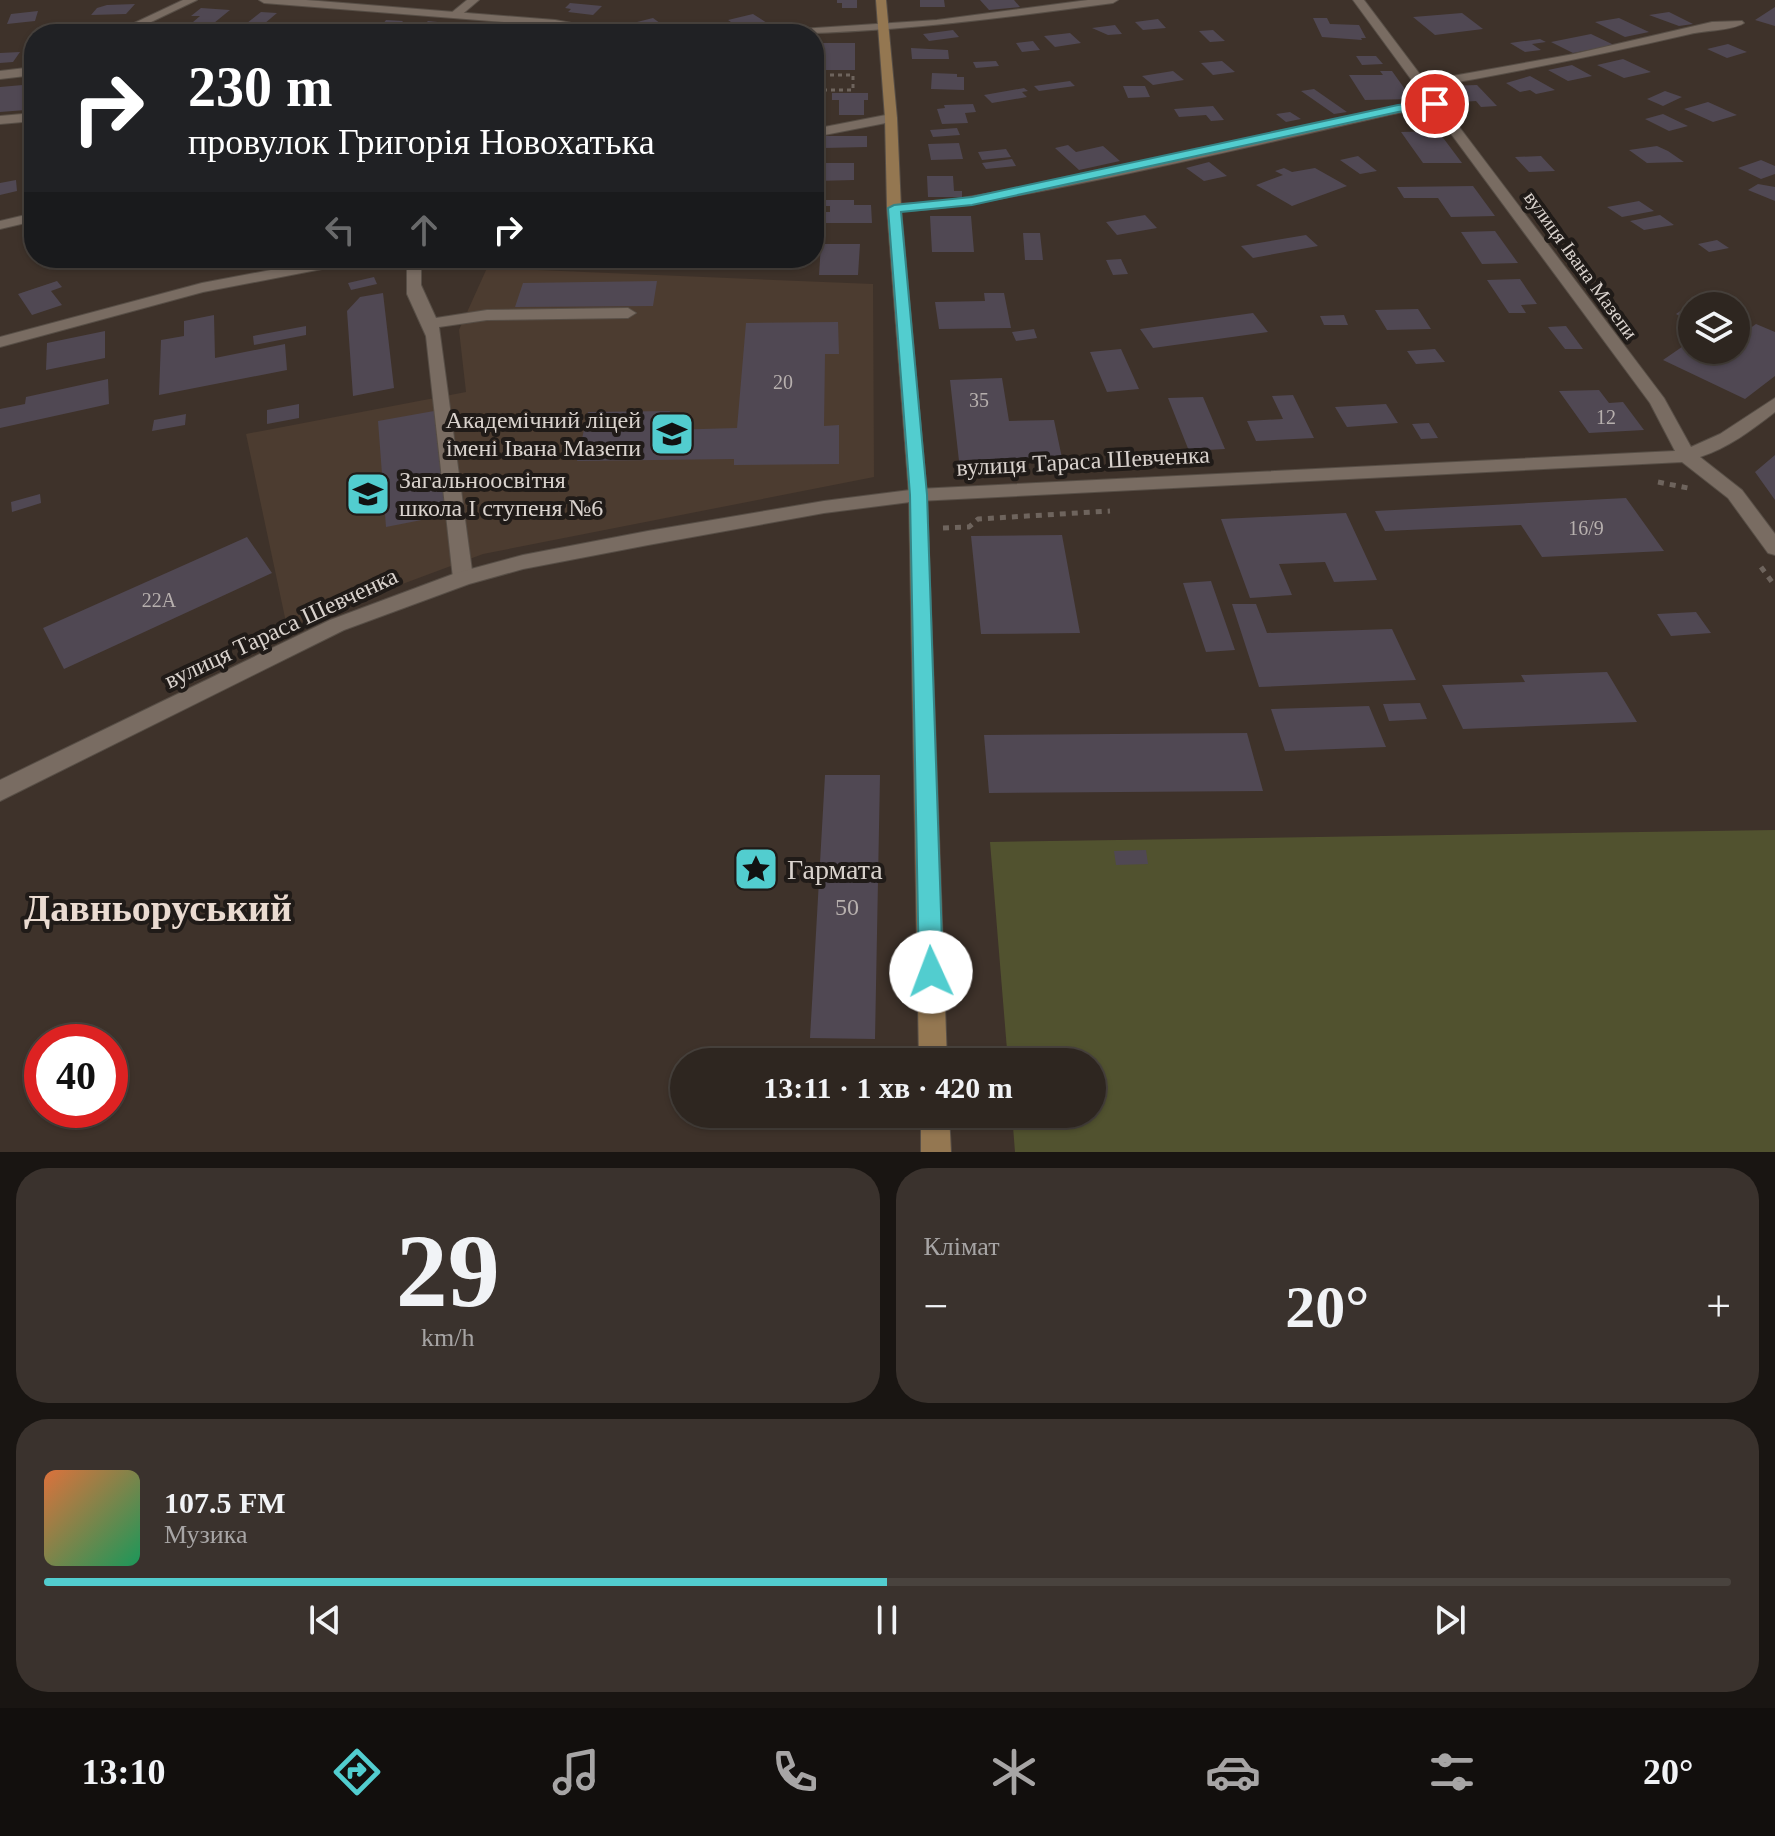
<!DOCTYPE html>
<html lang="uk">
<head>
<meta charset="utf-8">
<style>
	:root { --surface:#2e2620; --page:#3a322d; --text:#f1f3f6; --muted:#a7a5a5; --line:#49433e; --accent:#52cdcf }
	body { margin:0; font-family:Georgia,serif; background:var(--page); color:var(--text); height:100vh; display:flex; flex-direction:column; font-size:30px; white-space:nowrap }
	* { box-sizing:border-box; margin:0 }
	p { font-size:26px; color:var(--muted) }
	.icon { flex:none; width:44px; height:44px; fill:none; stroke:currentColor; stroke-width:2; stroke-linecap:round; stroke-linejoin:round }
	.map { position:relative; height:1152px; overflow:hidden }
	.sheet { display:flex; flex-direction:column; gap:16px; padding:16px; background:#191512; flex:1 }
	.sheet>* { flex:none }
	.banner { position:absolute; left:24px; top:24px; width:800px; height:244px; border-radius:32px; box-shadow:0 2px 6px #0004,0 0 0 2px var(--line); background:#202124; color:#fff; overflow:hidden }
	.tools { position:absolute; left:1678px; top:292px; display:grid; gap:16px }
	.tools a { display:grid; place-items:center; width:72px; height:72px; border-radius:50%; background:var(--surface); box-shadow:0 2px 6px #0004,0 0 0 2px var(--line); font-size:40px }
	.speed { position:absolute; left:24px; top:1024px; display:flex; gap:16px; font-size:40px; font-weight:700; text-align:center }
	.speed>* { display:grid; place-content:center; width:104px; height:104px; border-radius:50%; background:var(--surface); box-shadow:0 2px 6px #0004,0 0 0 2px var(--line); line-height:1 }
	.speed .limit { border:12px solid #d22; background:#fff; color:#111 }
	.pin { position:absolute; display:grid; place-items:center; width:68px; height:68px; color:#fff; margin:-34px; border:4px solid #fff; border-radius:50%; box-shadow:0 2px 8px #0007 }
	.me { position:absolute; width:88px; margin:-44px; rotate:358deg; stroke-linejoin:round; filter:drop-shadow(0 0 6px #0008) }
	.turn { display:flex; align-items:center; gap:28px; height:168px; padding:0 32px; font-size:36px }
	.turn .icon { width:104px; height:104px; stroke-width:2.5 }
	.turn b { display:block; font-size:56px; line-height:68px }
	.lanes { display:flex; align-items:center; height:76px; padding:0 32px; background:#0003; justify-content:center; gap:40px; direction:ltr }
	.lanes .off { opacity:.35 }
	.big { font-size:60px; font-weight:600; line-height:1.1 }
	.sheet .widget { flex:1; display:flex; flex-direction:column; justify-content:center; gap:12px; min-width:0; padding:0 28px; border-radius:32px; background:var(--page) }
	.sheet .dial { align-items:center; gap:0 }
	.dial b { font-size:104px; line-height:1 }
	.song { display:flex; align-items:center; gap:24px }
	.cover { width:96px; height:96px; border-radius:12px; background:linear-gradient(135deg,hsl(20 70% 55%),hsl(150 70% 35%)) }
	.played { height:8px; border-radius:4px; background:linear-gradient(90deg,var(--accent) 50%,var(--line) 50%) }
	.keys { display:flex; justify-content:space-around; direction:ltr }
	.heat { display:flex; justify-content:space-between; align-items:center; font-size:44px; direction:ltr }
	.sheet .tiles { flex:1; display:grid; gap:16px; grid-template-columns:1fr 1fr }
	.widget:last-child { grid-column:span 2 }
	.trip { position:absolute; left:670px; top:1048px; width:436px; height:80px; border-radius:40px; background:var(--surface); box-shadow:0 2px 6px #0004,0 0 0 2px var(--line); font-weight:600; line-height:80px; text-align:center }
	.dock { display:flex; height:128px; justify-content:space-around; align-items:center; background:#120f0d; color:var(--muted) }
	.dock .icon { width:56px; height:56px }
	.dock .active { color:var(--accent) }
	.dock b { font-size:36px; color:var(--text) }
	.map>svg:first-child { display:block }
	.education { fill:#4c3c30 }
	.green { fill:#51522f }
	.building { fill:#504853 }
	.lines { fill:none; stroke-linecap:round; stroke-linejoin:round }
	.lane-casing { stroke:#574e46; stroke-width:2 }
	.street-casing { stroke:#574e46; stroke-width:2 }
	.secondary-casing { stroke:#574e46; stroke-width:2 }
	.path-far1 { stroke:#6e645d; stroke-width:3; stroke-dasharray:4 4; stroke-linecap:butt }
	.path { stroke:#6e645d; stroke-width:5; stroke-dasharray:6 6; stroke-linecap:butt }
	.lane { fill:#796c62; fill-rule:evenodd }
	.street { fill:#796c62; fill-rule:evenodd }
	.secondary { fill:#947751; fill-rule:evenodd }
	.route { fill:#52cdcf; stroke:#358587; stroke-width:2 }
	.labels { text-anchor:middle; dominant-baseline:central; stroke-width:8; stroke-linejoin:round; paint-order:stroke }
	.far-street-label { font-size:20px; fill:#d9d2cd; stroke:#201b18 }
	.number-label { font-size:20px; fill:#b7b0ae }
	.poi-label { font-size:24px; fill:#d9d2cd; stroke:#201b18; text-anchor:end }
	.street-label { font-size:24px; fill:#d9d2cd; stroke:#201b18 }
	.near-number-label { font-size:24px; fill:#b7b0ae }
	.near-poi-label { font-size:28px; fill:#d9d2cd; stroke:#201b18; text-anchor:start }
	.near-district-label { font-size:38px; font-weight:bold; fill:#eadbd1; stroke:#201b18 }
</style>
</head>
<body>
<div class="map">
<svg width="1775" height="1152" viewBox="0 0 1775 1152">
	<rect width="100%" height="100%" fill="#3e322a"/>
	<path class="education" d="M487,268L873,284L874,477L483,554L287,627L246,434L466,392L459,330Z"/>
	<path class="green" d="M1775,830V1152H1015L1012,1114H1092V1062H1008L990,842Z"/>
	<path class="building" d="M837,0H857V8H842V3H837Z
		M920,0H944L945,7H920Z
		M980,0H1014L1020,7L989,10Z
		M570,3L602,6L593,15L568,12L571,9L565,8Z
		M135,4L126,14L91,15L97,8L107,5Z
		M1775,7V26L1755,20Z
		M201,8L230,10L214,23L193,22L200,16H191Z
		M38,11L35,21L7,24L11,14Z
		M261,12L277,13L264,24L247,23Z
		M1669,12L1693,24L1679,26L1649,15Z
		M1462,13L1483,29L1435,35L1413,17Z
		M753,14L767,23L750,27L744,24L737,26L728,20Z
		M653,18L664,26L639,32L629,24Z
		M1313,18H1327L1330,24L1359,25L1366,38H1361L1362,40L1322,37Z
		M1619,18L1649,32L1625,37L1595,22Z
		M1158,19L1166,28L1143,30L1135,22Z
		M386,20L403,21L393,34L376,33Z
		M428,21L457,24L446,34L416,32Z
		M337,22H374L366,34H328Z
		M1115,25L1122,34L1108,35L1092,28Z
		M953,30L959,37L929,41L923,34Z
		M1213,30L1225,41L1210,42L1199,31Z
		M1070,33L1081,43L1055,47L1044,36Z
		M1591,34L1614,45L1573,53L1551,42Z
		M1540,39L1546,42L1532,44L1541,50L1525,52L1510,43Z
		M1033,41L1040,50L1022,52L1016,43Z
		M814,43H855V70H814Z
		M1728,44L1747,52L1727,58L1707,49Z
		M911,48L948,50L949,59H912Z
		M20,52L13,62L0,63V53Z
		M1356,56H1376L1383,64L1362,65Z
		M1623,59L1651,72L1624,78L1597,65Z
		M996,61L999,66L976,68L973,62Z
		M1222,61L1235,72L1213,75L1201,63Z
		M1572,65L1592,76L1568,81L1548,70Z
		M1173,71L1184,80L1153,85L1142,76Z
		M1380,71H1392L1412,99L1365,100L1349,75H1383Z
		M932,73L957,74V77H964V90L931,89Z
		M1530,76L1555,90L1536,94L1530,90L1520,92L1506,83Z
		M1070,81L1075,86L1039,91L1034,86Z
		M34,84V97L26,110L0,112V87Z
		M1477,85L1497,106L1481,107L1476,101L1461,102L1447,86Z
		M1123,86H1145L1150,97L1128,98Z
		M1024,88L1028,91L1022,92L1027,97L992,103L984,95Z
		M1314,89L1347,112L1334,114L1301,91Z
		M1665,91L1682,97L1663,106L1647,99Z
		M832,93H868V100H864V115H839V100H832Z
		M1708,102L1737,115L1713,122L1684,109Z
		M973,104L976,112L965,113L968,123L942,124L937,109L945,108L944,105Z
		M1213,106L1224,120L1211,121L1206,115L1179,117L1174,109Z
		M1290,112L1301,119L1286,122L1276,114Z
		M1663,114L1688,126L1669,131L1645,119Z
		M957,128L960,135L933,137L930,130Z
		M1438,131L1462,163H1423L1401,132Z
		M825,136H867V147L824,148Z
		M959,143L963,159L931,160L928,144Z
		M1068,145L1076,152L1103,146L1120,161L1079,170L1055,148Z
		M1657,146L1668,151L1684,162L1647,163L1629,150Z
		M1006,149L1011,157L982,160L978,152Z
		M1358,156L1377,171L1360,174L1340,160Z
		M1541,156L1555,171L1529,172L1515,157Z
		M1012,159L1016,166L986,169L982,163Z
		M1761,160L1775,166V174L1761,179L1738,168Z
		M1209,162L1227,176L1204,181L1186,168Z
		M822,163H854V180L814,181V166H821Z
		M1284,168L1292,172L1315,168L1347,186L1292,206L1256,185L1283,175L1275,171Z
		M927,176H953L954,191H962V197H928Z
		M16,180L17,191L0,195V183Z
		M1758,184L1775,187V201L1748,190Z
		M1473,186L1495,216L1451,217L1438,198H1404L1397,187Z
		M824,200H854V205H871L872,223H823V212H830V206H824Z
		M1639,201L1654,211L1622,217L1607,207Z
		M1145,215L1157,228L1117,235L1106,222Z
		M1660,215L1674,225L1644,230L1630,221Z
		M930,216H971L974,252H932Z
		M1495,231L1518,263L1482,264L1461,232Z
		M1023,233H1040L1043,260H1025Z
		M1306,235L1318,246L1253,258L1241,246Z
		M1717,240L1729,248L1709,252L1698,244Z
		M821,244H860L858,275H819Z
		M1121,259L1128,274L1113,275L1106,260Z
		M374,277L377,284L351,290L348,283Z
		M1520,279L1537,304L1521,305L1526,313H1509L1487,280Z
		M57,281L62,287L51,291L62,305L32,315L18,294Z
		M657,281L653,306L515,307L523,283Z
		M383,293L394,388L353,396L347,311L360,297Z
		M984,293H1004L1011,328L939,329L935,302L985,301Z
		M1692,303V322L1676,314Z
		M1418,309L1431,329L1387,330L1375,310Z
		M1253,313L1268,332L1153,348L1140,329Z
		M214,315L215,358L285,344L287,370L159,395L161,340L184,336V321Z
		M1344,315L1348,325H1324L1320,316Z
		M838,322L839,354H825L824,426L839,425V464L734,465V459L577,461L588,412L670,411L667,430L737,428L746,323Z
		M1736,323L1749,329L1756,324L1775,332V376L1745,399L1663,360L1692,340V350H1711L1723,356L1736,350L1740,344L1736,342Z
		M306,326V335L254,345L253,336Z
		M1566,326L1583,349H1565L1548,327Z
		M1034,329L1037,338L1016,341L1012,332Z
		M105,331V358L46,370L47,343Z
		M1121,349L1139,389L1107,392L1090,352Z
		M1435,349L1445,362L1416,364L1407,351Z
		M1002,378L1009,421L1054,420L1062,458L959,461L950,380Z
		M108,379L109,404L0,428V409L25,404L26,397Z
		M1599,390L1609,403L1623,402L1644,430L1589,433L1559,391Z
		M1293,395L1314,438L1256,441L1247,421L1283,419L1272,396Z
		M1203,397L1225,449L1189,451L1168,398Z
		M299,404V418L267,424V410Z
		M1386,404L1398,423L1347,427L1335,407Z
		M434,411L447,515L386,527L378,421Z
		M186,414L185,425L152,431L154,420Z
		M1429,423L1438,438L1421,439L1412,424Z
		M1775,455V500L1755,472Z
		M40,494L41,503L12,512L11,502Z
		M1626,498L1664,551L1542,557L1521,525L1385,531L1375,511Z
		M1346,513L1377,580L1334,582L1325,562L1279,564L1292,595L1250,598L1221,519Z
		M1062,535L1080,633L981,634L971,536Z
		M247,537L272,573L64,669L43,628Z
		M1211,581L1235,650L1206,652L1183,583Z
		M1232,604H1256L1267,633L1392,629L1416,680L1259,687Z
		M1696,612L1711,633L1671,636L1657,614Z
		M1607,672L1637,722L1463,729L1442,685L1525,682L1521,675Z
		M1420,703L1427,719L1389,721L1383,704Z
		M1369,706L1386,747L1285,751L1271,709Z
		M1247,733L1263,791L989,793L984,735Z
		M825,775H880L875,1039L810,1038Z
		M1146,850L1148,864L1116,865L1114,851Z"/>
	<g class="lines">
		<g class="lane-casing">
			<path id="lane" d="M183,0H197L126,34H111Z
				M467,0H479L459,17H451V13Z
				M34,67V75L0,79V71Z
				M34,113V121L0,124V116Z
				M407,258H421V285L436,318L487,310L628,308L636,313L628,318L487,320L439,327L473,578L463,585L453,578L426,336L407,294Z"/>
		</g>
		<g class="street-casing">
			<path id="street" d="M259,0H306L555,20L577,24L595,34H580L555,26L264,3Z
				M1088,0H1118L1113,3C997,19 881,34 764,34L770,31L937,20Z
				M1353,0H1364L1425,81L1574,54L1712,22L1742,21L1744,23C1731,31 1706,30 1690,34C1603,54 1517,72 1429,87L1664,398L1691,447L1720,434L1775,398V412C1752,430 1728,448 1700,457L1742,490L1775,534V555L1768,553L1728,498L1682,462L918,501L824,513L648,545L523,569L469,584L344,630L0,801V780L330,620L456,573L523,555L648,531L824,501L918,489L1675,451L1650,403L1432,108L1398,113C1337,126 912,229 887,208L894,204L939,202L1019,188L1427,101Z
				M891,114L897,118L896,121L814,137V129Z
				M34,213V221L0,229V221Z
				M334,258H365L358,262L203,292L0,347V337L202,283Z"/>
		</g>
		<g class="secondary-casing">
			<path id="secondary" d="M876,0H886L897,118L901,208L927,495L947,1062H919L909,495L887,208L885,118Z
				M921,1114H949L951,1152H921Z"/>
		</g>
		<path class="path-far1" d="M814,75H853V90H819L814,85"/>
		<path class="path" d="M1658,482L1688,488
			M943,528L969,527L978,519L1110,511
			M1761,567L1775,586"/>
		<use href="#lane" class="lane"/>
		<use href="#street" class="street"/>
		<use href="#secondary" class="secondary"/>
	</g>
	<path class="route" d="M1435,101L1439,102V106L1398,112L972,205L901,212L927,495L943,972L939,980L931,983L922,980L919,972L910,495L888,208L894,205L972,197L1398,105Z"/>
	<defs>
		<g id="school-square" transform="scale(2.3)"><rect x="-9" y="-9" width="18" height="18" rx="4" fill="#52cdcf" stroke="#201b18"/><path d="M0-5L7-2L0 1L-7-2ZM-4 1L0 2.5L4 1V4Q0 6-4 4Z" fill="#111"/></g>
		<g id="sight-square" transform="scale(2.3)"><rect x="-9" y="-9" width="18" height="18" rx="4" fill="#52cdcf" stroke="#201b18"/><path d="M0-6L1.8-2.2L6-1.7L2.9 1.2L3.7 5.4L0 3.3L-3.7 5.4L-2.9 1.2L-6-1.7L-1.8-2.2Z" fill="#111"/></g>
	</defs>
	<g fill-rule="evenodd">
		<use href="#school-square" x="672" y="434"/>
		<use href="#school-square" x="368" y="494"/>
		<use href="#sight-square" x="756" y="869"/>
	</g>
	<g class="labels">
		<g class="far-street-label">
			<text transform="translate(1581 265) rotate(54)">вулиця Івана Мазепи</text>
		</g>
		<g class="number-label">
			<text x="783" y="382">20</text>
			<text x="979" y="400">35</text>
			<text x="1606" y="417">12</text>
			<text x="1586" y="528">16/9</text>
			<text x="159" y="600">22А</text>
		</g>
		<g class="poi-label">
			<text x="641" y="420">Академічний ліцей<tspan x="641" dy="28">імені Івана Мазепи</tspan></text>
			<text x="399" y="480" text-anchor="start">Загальноосвітня<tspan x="399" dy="28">школа І ступеня №6</tspan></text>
		</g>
		<g class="street-label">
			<text transform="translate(1083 461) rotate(-3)">вулиця Тараса Шевченка</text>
			<text transform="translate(281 628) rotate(-25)">вулиця Тараса Шевченка</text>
		</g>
		<g class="near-number-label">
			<text x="847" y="907">50</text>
		</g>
		<g class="near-poi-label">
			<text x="787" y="869">Гармата</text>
		</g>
		<g class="near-district-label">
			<text x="158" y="908">Давньоруський</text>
		</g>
	</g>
</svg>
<div class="tools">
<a><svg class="icon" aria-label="layers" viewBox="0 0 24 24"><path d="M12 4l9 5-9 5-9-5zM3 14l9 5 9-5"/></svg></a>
</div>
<div class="speed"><div class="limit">40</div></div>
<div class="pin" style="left:1435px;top:104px;background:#d93025"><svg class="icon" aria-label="arrive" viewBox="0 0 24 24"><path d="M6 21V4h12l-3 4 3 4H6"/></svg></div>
<svg class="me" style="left:931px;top:972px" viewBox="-20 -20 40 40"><circle r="19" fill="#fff"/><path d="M0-13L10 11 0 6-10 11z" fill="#52cdcf"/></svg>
<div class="trip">13:11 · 1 хв · 420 m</div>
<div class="banner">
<div class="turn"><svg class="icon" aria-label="right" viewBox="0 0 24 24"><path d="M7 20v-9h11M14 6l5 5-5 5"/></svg><div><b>230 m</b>провулок Григорія Новохатька</div></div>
<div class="lanes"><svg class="icon off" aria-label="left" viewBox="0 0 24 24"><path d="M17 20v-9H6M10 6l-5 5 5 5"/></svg><svg class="icon off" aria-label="ahead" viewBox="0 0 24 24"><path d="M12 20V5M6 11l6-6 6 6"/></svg><svg class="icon" aria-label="right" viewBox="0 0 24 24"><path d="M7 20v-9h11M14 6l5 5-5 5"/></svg></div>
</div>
</div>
<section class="sheet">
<div class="tiles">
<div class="widget dial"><b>29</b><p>km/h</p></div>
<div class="widget"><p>Клімат</p>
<div class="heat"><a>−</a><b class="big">20°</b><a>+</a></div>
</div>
<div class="widget">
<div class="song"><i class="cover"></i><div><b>107.5 FM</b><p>Музика</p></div></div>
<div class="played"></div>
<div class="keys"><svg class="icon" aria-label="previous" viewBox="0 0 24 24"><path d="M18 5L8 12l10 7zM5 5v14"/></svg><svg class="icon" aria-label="pause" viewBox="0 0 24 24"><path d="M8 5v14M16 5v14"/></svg><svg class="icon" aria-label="next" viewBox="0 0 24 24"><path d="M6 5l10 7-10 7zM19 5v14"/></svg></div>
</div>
</div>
</section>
<nav class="dock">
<b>13:10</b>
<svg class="icon active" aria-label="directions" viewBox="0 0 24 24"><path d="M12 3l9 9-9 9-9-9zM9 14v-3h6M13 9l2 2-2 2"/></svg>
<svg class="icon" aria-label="music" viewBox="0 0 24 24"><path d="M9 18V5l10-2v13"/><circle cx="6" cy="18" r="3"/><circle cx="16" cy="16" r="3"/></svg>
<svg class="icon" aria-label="phone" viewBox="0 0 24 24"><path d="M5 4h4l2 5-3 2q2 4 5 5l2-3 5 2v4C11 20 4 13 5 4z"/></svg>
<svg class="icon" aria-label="climate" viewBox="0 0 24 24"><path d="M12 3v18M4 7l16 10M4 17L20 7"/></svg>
<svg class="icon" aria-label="car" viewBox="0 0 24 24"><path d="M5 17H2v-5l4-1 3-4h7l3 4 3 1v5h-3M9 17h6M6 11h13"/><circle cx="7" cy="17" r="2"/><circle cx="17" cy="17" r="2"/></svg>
<svg class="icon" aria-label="filters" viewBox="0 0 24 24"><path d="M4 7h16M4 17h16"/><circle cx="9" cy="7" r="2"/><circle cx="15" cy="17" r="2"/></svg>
<b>20°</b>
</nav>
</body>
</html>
